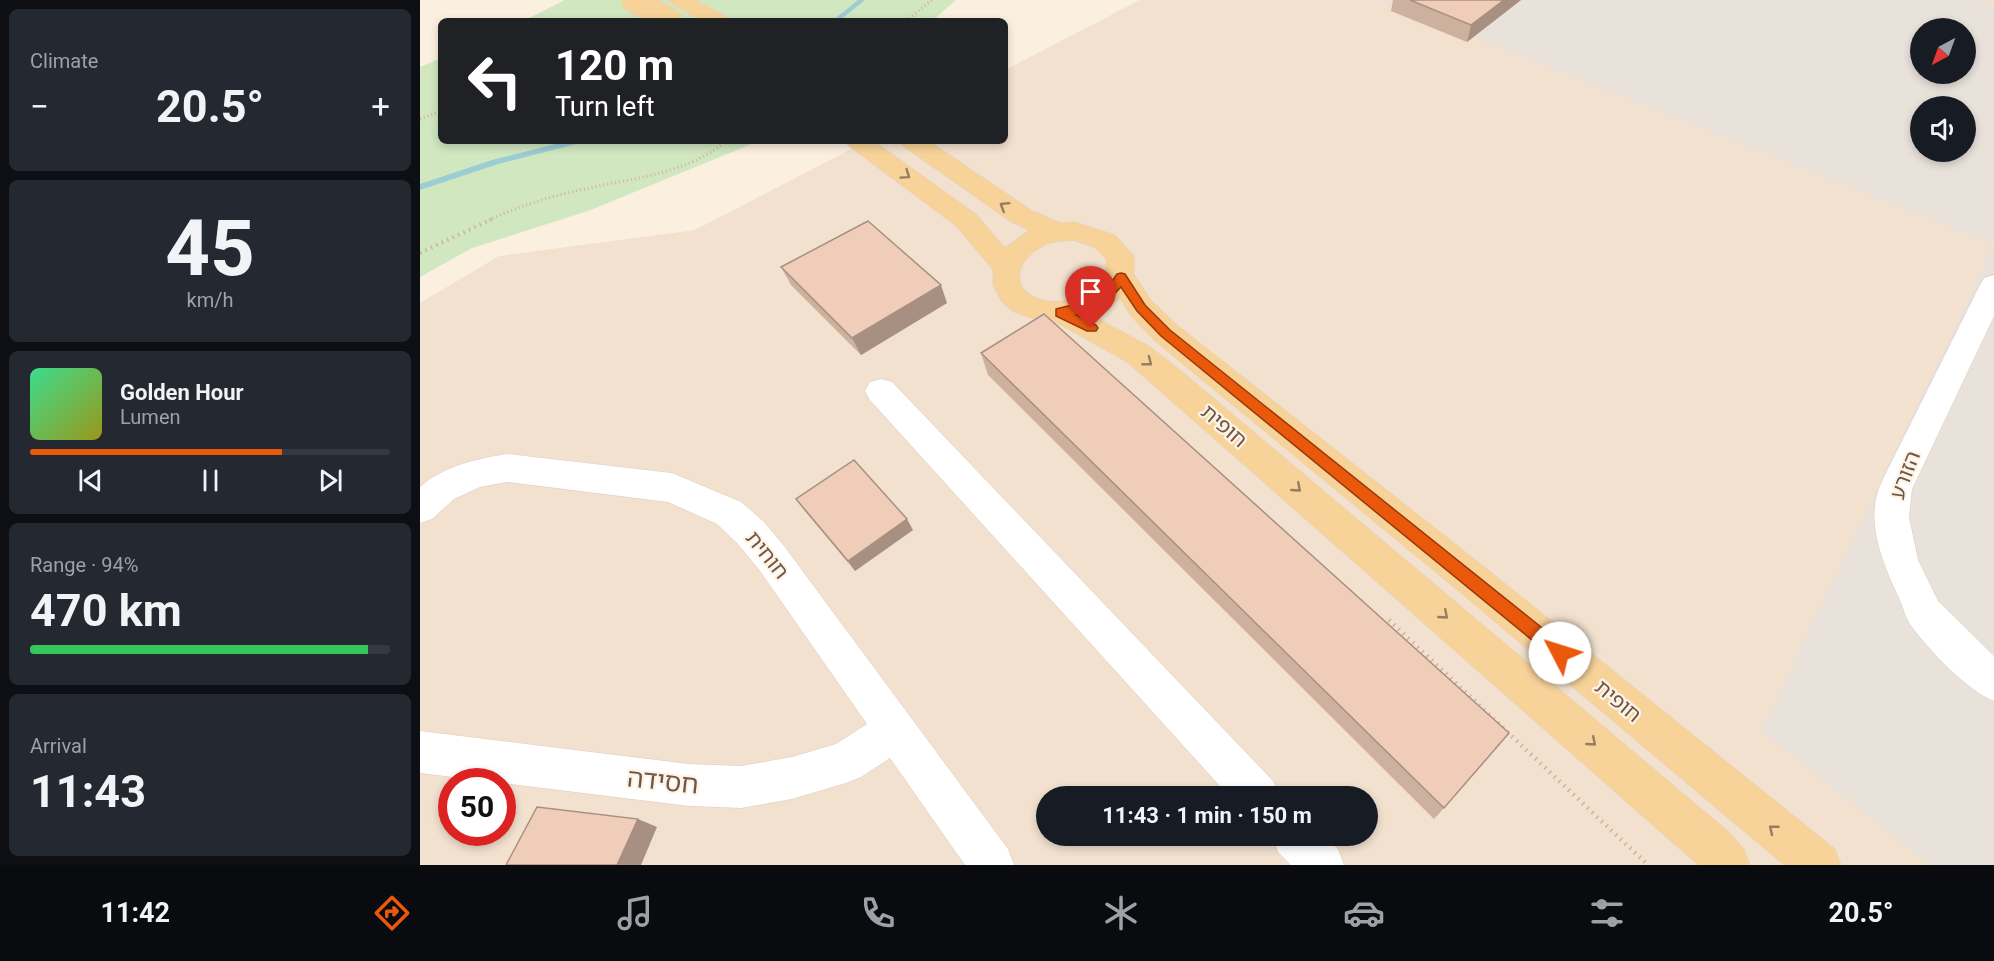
<!DOCTYPE html>
<html lang="en">
<head>
<meta charset="utf-8">
<style>
	:root { --surface:#171b24; --page:#242831; --text:#f1f3f6; --muted:#9ea1a6; --line:#363941; --accent:#ea580c }
	body { margin:0; font-family:Roboto,"Noto Sans Hebrew",sans-serif; background:var(--page); color:var(--text); height:100vh; display:flex; flex-direction:column; font-size:22px; white-space:nowrap }
	* { box-sizing:border-box; margin:0 }
	p { font-size:20px; color:var(--muted) }
	.icon { flex:none; width:33px; height:33px; fill:none; stroke:currentColor; stroke-width:2; stroke-linecap:round; stroke-linejoin:round }
	.map { position:relative; flex:1; overflow:hidden }
	.drawer { display:flex; flex-direction:column; gap:9px; padding:9px; background:#0d0f14; width:420px }
	.drawer>* { flex:none }
	.guide { position:absolute; left:18px; top:18px; width:570px; height:126px; border-radius:9px; box-shadow:0 3px 9px #0003; background:#202124; color:#fff; overflow:hidden }
	.needle { width:39px; rotate:221deg }
	.buttons { position:absolute; left:1490px; top:18px; display:grid; gap:12px }
	.buttons a { display:grid; place-items:center; width:66px; height:66px; border-radius:50%; background:var(--surface); box-shadow:0 3px 9px #0003; font-size:30px }
	.speed { position:absolute; left:18px; top:768px; display:flex; gap:12px; font-size:30px; font-weight:700; text-align:center }
	.speed>* { display:grid; place-content:center; width:78px; height:78px; border-radius:50%; background:var(--surface); box-shadow:0 3px 9px #0003; line-height:1 }
	.speed .limit { border:9px solid #d22; background:#fff; color:#111 }
	.pin { position:absolute; display:grid; place-items:center; width:51px; height:51px; color:#fff; margin:-62px -26px; border-radius:50% 50% 50% 0; rotate:-45deg; box-shadow:0 0 6px #0007 }
	.pin .icon { rotate:45deg }
	.me { position:absolute; width:66px; margin:-33px; rotate:310deg; stroke-linejoin:round; filter:drop-shadow(0 0 4px #0008) }
	.turn { display:flex; align-items:center; gap:21px; height:126px; padding:0 18px; font-size:27px }
	.turn .icon { width:78px; height:78px; stroke-width:2.5 }
	.turn b { display:block; font-size:42px; line-height:51px }
	.big { font-size:45px; font-weight:700; line-height:1.1 }
	.drawer .card { flex:1; display:flex; flex-direction:column; justify-content:center; gap:9px; min-width:0; padding:0 21px; border-radius:9px; background:var(--page) }
	.drawer .dial { align-items:center; gap:0 }
	.dial b { font-size:78px; line-height:1 }
	.song { display:flex; align-items:center; gap:18px }
	.cover { width:72px; height:72px; border-radius:9px; background:linear-gradient(135deg,hsl(150 70% 55%),hsl(60 70% 35%)) }
	.played { height:6px; border-radius:3px; background:linear-gradient(90deg,var(--accent) 70%,var(--line) 70%) }
	.keys { display:flex; justify-content:space-around; direction:ltr }
	.heat { display:flex; justify-content:space-between; align-items:center; font-size:33px; direction:ltr }
	.charge { height:9px; border-radius:4px; background:linear-gradient(90deg,#34c759 94%,var(--line) 0) }
	.trip { position:absolute; left:616px; top:786px; width:342px; height:60px; border-radius:30px; background:var(--surface); box-shadow:0 3px 9px #0003; font-weight:700; line-height:60px; text-align:center }
	.tabs { display:flex; height:96px; justify-content:space-around; align-items:center; background:#090b0e; color:var(--muted) }
	.tabs .icon { width:42px; height:42px }
	.tabs .on { color:var(--accent) }
	.tabs b { font-size:27px; color:var(--text) }
	main { display:flex; flex:1; min-height:0 }
	.map>svg:first-child { display:block }
	.residential { fill:#f2e1cf; fill-rule:evenodd }
	.industrial { fill:#e9e2db; fill-rule:evenodd }
	.green { fill:#d0e7c0 }
	.lines { fill:none; stroke-linecap:round; stroke-linejoin:round }
	.stream { fill:#9cccd4; fill-rule:evenodd }
	.minor-casing { stroke:#deccbc; stroke-width:1 }
	.major-casing { stroke:#dad3d0; stroke-width:1 }
	.path-far2 { stroke:#d3b19d; stroke-width:3; stroke-dasharray:1 3; stroke-linecap:butt }
	.path-far1 { stroke:#d3b19d; stroke-width:4; stroke-dasharray:1.5 4.5; stroke-linecap:butt }
	.path { stroke:#d3b19d; stroke-width:4.5; stroke-dasharray:1.5 5; stroke-linecap:butt }
	.minor { fill:#fff; fill-rule:evenodd }
	.major { fill:#f7d39a; fill-rule:evenodd }
	.major-bridge-casing { stroke:#dad3d0; stroke-width:25; stroke-linecap:butt }
	.major-bridge { stroke:#f7d39a; stroke-width:24 }
	.wall { fill:#ceb09f }
	.shaded-wall { fill:#a79082 }
	.building { fill:#efcdb9; stroke:#a79082; stroke-width:1.5 }
	.oneway { stroke:#987c61 }
	.route { fill:#ea580c; stroke:#983908; stroke-width:1.5 }
	.labels { text-anchor:middle; dominant-baseline:central; stroke-width:4.5; stroke-linejoin:round; paint-order:stroke }
	.street-label { font-size:21px; fill:#705649; stroke:#fef4e5 }
	.near-street-label { font-size:26px; fill:#705649; stroke:#fef4e5 }
</style>
</head>
<body>
<main>
<section class="drawer">
<div class="card"><p>Climate</p>
<div class="heat"><a>−</a><b class="big">20.5°</b><a>+</a></div>
</div>
<div class="card dial"><b>45</b><p>km/h</p></div>
<div class="card">
<div class="song"><i class="cover"></i><div><b>Golden Hour</b><p>Lumen</p></div></div>
<div class="played"></div>
<div class="keys"><svg class="icon" aria-label="previous" viewBox="0 0 24 24"><path d="M18 5L8 12l10 7zM5 5v14"/></svg><svg class="icon" aria-label="pause" viewBox="0 0 24 24"><path d="M8 5v14M16 5v14"/></svg><svg class="icon" aria-label="next" viewBox="0 0 24 24"><path d="M6 5l10 7-10 7zM19 5v14"/></svg></div>
</div>
<div class="card"><p>Range · 94%</p><b class="big">470 km</b><div class="charge"></div></div>
<div class="card"><p>Arrival</p><b class="big">11:43</b></div>
</section>
<div class="map">
<svg width="1574" height="865" viewBox="0 0 1574 865">
	<rect width="100%" height="100%" fill="#fbf0e0"/>
	<path class="residential" d="M720,0H1574V865H0V303L79,256L275,230L447,141H585V70ZM1500,28H1545V74H1500ZM1500,106H1545V152H1500ZM32,782H82V832H32ZM627,796H948V836H627Z"/>
	<path class="industrial" d="M961,0H1556L1574,6V865H1510L1341,731L1574,245ZM1500,28H1545V74H1500ZM1500,106H1545V152H1500Z"/>
	<path class="green" d="M145,0H536L512,21H103Z
		M21,58V141H339L168,211L52,248L0,277V67Z"/>
	<g class="lines">
		<path class="stream" d="M438,0H445L419,21H412Z
			M147,141H161L160,143L78,164L0,190V184L72,160Z"/>
		<g class="minor-casing">
			<path id="minor" d="M1574,275V316L1492,489L1489,517L1498,560L1518,601L1574,656V701C1548,691 1509,650 1492,627C1486,619 1483,607 1479,598C1462,561 1443,518 1463,479L1560,285L1564,278Z
				M461,379L472,382L853,781L859,796H809L450,400L445,391L450,382Z
				M87,454L252,473L321,502L343,521L364,546L588,849L594,865H545L470,758L441,777L426,783L372,799L321,808L269,806L0,773V731L269,764L321,766L372,757L416,744L447,724L338,568L317,543L297,524L248,502L87,482L60,487L34,499L12,519L0,523V487C24,466 56,459 87,454Z
				M852,836H904L918,849L924,865H871L858,852Z"/>
		</g>
		<g class="major-casing">
			<path id="major" d="M248,0H275L306,16L309,21H282L252,4Z
				M426,141H454L556,214L585,248L609,230L591,222L483,146L480,141H509L611,210L641,223L655,222L695,235L714,256V274L731,300L757,325L1062,565L1415,849L1421,865H1364L1036,589L735,341L711,316L700,298L684,311L673,316L729,346L759,369L1309,832L1324,849L1330,865H1278L707,362L637,323L627,324L592,311L582,302L573,285V270L536,226L429,146ZM653,240L675,248L686,259C686,278 683,281 668,293C652,305 610,306 601,284C594,265 615,248 630,243C637,241 646,241 653,240Z"/>
		</g>
		<path class="path-far2" d="M486,21L512,0
			M0,119L21,111
			M69,220C99,206 132,196 165,189C212,178 268,174 306,141"/>
		<path class="path-far1" d="M0,253L72,219"/>
		<path class="path" d="M969,620L1228,865"/>
		<use href="#minor" class="minor"/>
		<use href="#major" class="major"/>
		<g class="major-bridge-casing">
			<path id="major-bridge" d="M213,0L251,21"/>
		</g>
		<use href="#major-bridge" class="major-bridge"/>
	</g>
	<path class="wall" d="M973,0H1101L1047,42L971,11Z
		M361,267L527,303L441,355L371,285Z
		M561,353L1024,808L1014,819L568,375Z
		M376,499L493,530L435,571L384,510Z"/>
	<path class="shaded-wall" d="M1084,0H1101L1047,42L1051,25Z
		M521,285L527,303L441,355L432,338Z
		M487,519L493,530L435,571L428,561Z
		M218,819L237,827L221,865H197Z"/>
	<path class="building" d="M990,0H1084L1051,25Z
		M448,221L521,285L432,338L361,267Z
		M624,314L1089,733L1024,808L561,353Z
		M434,460L487,519L428,561L376,499Z
		M117,807L218,819L197,865H86Z"/>
	<defs><path id="oneway-chevron" d="M-2-3.5L2.5 0L-2 3.5" fill="none" stroke-width="1.6" stroke-linecap="round" stroke-linejoin="round" transform="scale(1.5)"/></defs>
	<g class="oneway">
		<use href="#oneway-chevron" transform="translate(486 175) rotate(35)"/>
		<use href="#oneway-chevron" transform="translate(584 206) rotate(-148)"/>
		<use href="#oneway-chevron" transform="translate(728 362) rotate(38)"/>
		<use href="#oneway-chevron" transform="translate(877 488) rotate(41)"/>
		<use href="#oneway-chevron" transform="translate(1024 615) rotate(41)"/>
		<use href="#oneway-chevron" transform="translate(1172 742) rotate(41)"/>
		<use href="#oneway-chevron" transform="translate(1353 829) rotate(-141)"/>
	</g>
	<path class="route" d="M701,273L705,274L725,305L750,330L1146,647L1148,653L1146,658L1140,661L1134,658L741,336L717,311L701,287L684,305L656,315L676,325L678,328L676,331H667L636,316V309C665,301 679,303 697,274Z"/>
	<g class="labels">
		<g class="street-label">
			<text transform="translate(804 426) rotate(41)">חופית</text>
			<text transform="translate(1485 475) rotate(-69)">הזורע</text>
			<text transform="translate(347 555) rotate(51)">חוחית</text>
			<text transform="translate(1198 701) rotate(40)">חופית</text>
		</g>
		<g class="near-street-label">
			<text transform="translate(243 781) rotate(6)">חסידה</text>
		</g>
	</g>
</svg>
<div class="buttons">
<a><svg class="needle" viewBox="-14 -14 28 28"><path d="M0-13l5 13h-10z" fill="#e53935"/><path d="M0 13l5-13h-10z" fill="#9ea1a6"/></svg></a>
<a><svg class="icon" aria-label="sound" viewBox="0 0 24 24"><path d="M4 9h4l5-4v14l-5-4H4zM17 9q2 3 0 6"/></svg></a>
</div>
<div class="speed"><div class="limit">50</div></div>
<div class="pin" style="left:671px;top:328px;background:#d93025"><svg class="icon" aria-label="arrive" viewBox="0 0 24 24"><path d="M6 21V4h12l-3 4 3 4H6"/></svg></div>
<svg class="me" style="left:1140px;top:653px" viewBox="-20 -20 40 40"><circle r="19" fill="#fff"/><path d="M0-13L10 11 0 6-10 11z" fill="#ea580c"/></svg>
<div class="trip">11:43 · 1 min · 150 m</div>
<div class="guide">
<div class="turn"><svg class="icon" aria-label="left" viewBox="0 0 24 24"><path d="M17 20v-9H6M10 6l-5 5 5 5"/></svg><div><b>120 m</b>Turn left</div></div>
</div>
</div>
</main>
<nav class="tabs">
<b>11:42</b>
<svg class="icon on" aria-label="directions" viewBox="0 0 24 24"><path d="M12 3l9 9-9 9-9-9zM9 14v-3h6M13 9l2 2-2 2"/></svg>
<svg class="icon" aria-label="music" viewBox="0 0 24 24"><path d="M9 18V5l10-2v13"/><circle cx="6" cy="18" r="3"/><circle cx="16" cy="16" r="3"/></svg>
<svg class="icon" aria-label="phone" viewBox="0 0 24 24"><path d="M5 4h4l2 5-3 2q2 4 5 5l2-3 5 2v4C11 20 4 13 5 4z"/></svg>
<svg class="icon" aria-label="climate" viewBox="0 0 24 24"><path d="M12 3v18M4 7l16 10M4 17L20 7"/></svg>
<svg class="icon" aria-label="car" viewBox="0 0 24 24"><path d="M5 17H2v-5l4-1 3-4h7l3 4 3 1v5h-3M9 17h6M6 11h13"/><circle cx="7" cy="17" r="2"/><circle cx="17" cy="17" r="2"/></svg>
<svg class="icon" aria-label="filters" viewBox="0 0 24 24"><path d="M4 7h16M4 17h16"/><circle cx="9" cy="7" r="2"/><circle cx="15" cy="17" r="2"/></svg>
<b>20.5°</b>
</nav>
</body>
</html>
